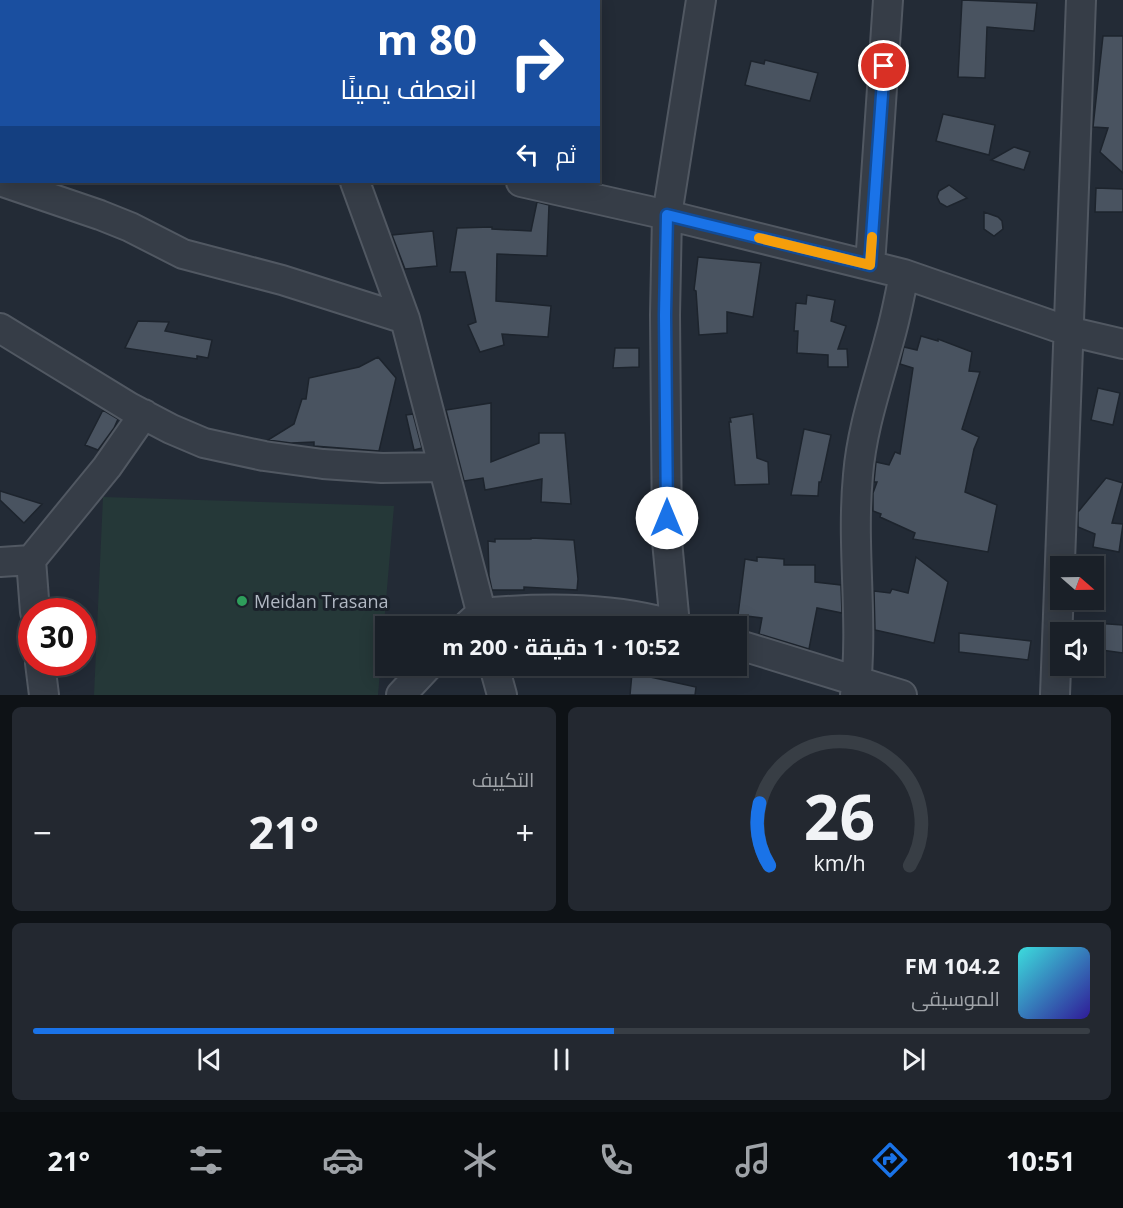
<!DOCTYPE html>
<html lang="ar">
<head>
<meta charset="utf-8">
<style>
	:root { --surface:#1a2028; --page:#232830; --text:#f1f3f6; --muted:#9fa3a8; --line:#383e45; --accent:#1a73e8 }
	body { margin:0; font-family:"Open Sans",Cairo,sans-serif; background:var(--page); color:var(--text); direction:rtl; height:100vh; display:flex; flex-direction:column; font-size:22px; white-space:nowrap }
	* { box-sizing:border-box; margin:0 }
	p { font-size:20px; color:var(--muted) }
	.icon { flex:none; width:33px; height:33px; fill:none; stroke:currentColor; stroke-width:2; stroke-linecap:round; stroke-linejoin:round }
	.map { position:relative; height:695px; overflow:hidden; direction:ltr }
	.panel { display:flex; flex-direction:column; gap:12px; padding:12px; background:#0e1216; flex:1 }
	.panel>* { flex:none }
	.top-card { position:absolute; left:0px; top:0px; width:600px; height:183px; box-shadow:0 3px 15px #0003,0 0 0 2px var(--line); direction:rtl; background:#1a4fa0; color:#fff; overflow:hidden }
	.needle { width:39px; rotate:110deg }
	.tools { position:absolute; left:1050px; top:556px; display:grid; gap:12px }
	.tools a { display:grid; place-items:center; width:54px; height:54px; border-radius:0px; background:var(--surface); box-shadow:0 3px 15px #0003,0 0 0 2px var(--line); font-size:30px }
	.speed { position:absolute; left:18px; top:598px; display:flex; gap:12px; font-size:30px; font-weight:700; text-align:center }
	.speed>* { display:grid; place-content:center; width:78px; height:78px; border-radius:50%; background:var(--surface); box-shadow:0 3px 15px #0003,0 0 0 2px var(--line); line-height:1 }
	.speed .limit { border:9px solid #d22; background:#fff; color:#111 }
	.pin { position:absolute; display:grid; place-items:center; width:51px; height:51px; color:#fff; margin:-26px; border:3px solid #fff; border-radius:50%; box-shadow:0 2px 6px #0007 }
	.me { position:absolute; width:66px; margin:-33px; rotate:0deg; stroke-linejoin:round; filter:drop-shadow(0 0 4px #0008) }
	.turn { display:flex; align-items:center; gap:21px; height:126px; padding:0 24px; font-size:27px }
	.turn .icon { width:78px; height:78px; stroke-width:2.5 }
	.turn b { display:block; font-size:42px; line-height:51px }
	.then { display:flex; align-items:center; height:57px; padding:0 24px; background:#0003; gap:12px; font-size:22px }
	.big { font-size:45px; font-weight:700; line-height:1.1 }
	.panel .card { flex:1; display:flex; flex-direction:column; justify-content:center; gap:9px; min-width:0; padding:0 21px; border-radius:9px; background:var(--page) }
	.panel .dial { align-items:center; gap:0 }
	.dial svg { height:156px; overflow:visible; fill:none; stroke:var(--line); stroke-width:7; stroke-linecap:round; text-anchor:middle }
	.dial text { fill:var(--text); stroke:none }
	.song { display:flex; align-items:center; gap:18px }
	.cover { width:72px; height:72px; border-radius:9px; background:linear-gradient(135deg,hsl(180 70% 55%),hsl(250 70% 35%)) }
	.played { height:6px; border-radius:3px; background:linear-gradient(90deg,var(--accent) 55%,var(--line) 55%) }
	.keys { display:flex; justify-content:space-around; direction:ltr }
	.heat { display:flex; justify-content:space-between; align-items:center; font-size:33px; direction:ltr }
	.panel .tiles { flex:1; display:grid; gap:12px; grid-template-columns:1fr 1fr }
	.card:last-child { grid-column:span 2 }
	.trip { position:absolute; left:375px; top:616px; width:372px; height:60px; border-radius:0px; background:var(--surface); box-shadow:0 3px 15px #0003,0 0 0 2px var(--line); font-weight:700; line-height:60px; text-align:center; direction:rtl }
	.dock { display:flex; height:96px; justify-content:space-around; align-items:center; background:#0a0d10; color:var(--muted) }
	.dock .icon { width:42px; height:42px }
	.dock .active { color:var(--accent) }
	.dock b { font-size:27px; color:var(--text) }
	.map>svg:first-child { display:block }
	.green { fill:#253838 }
	.building { fill:#495360; stroke:#1d242d; stroke-width:1.5 }
	.lines { fill:none; stroke-linecap:round; stroke-linejoin:round }
	.minor-casing { stroke:#515862; stroke-width:32 }
	.minor { stroke:#363d47; stroke-width:28 }
	.route-casing { stroke:#114b97; stroke-width:15 }
	.route { stroke:#1a73e8; stroke-width:10 }
	.slow { stroke:#f59e0b; stroke-width:10 }
	.leisure-dot { fill:#2e9e5b; stroke:#1b222b; stroke-width:2 }
	.labels { text-anchor:middle; dominant-baseline:central; stroke-width:6; stroke-linejoin:round; paint-order:stroke }
	.poi-label { font-size:18px; fill:#b1b8c3; stroke:#1b222b; text-anchor:start }
</style>
</head>
<body>
<div class="map">
<svg width="1123" height="695" viewBox="0 0 1123 695">
	<rect width="100%" height="100%" fill="#232b36"/>
	<path class="green" d="M103,497L394,506L378,695H94Z"/>
	<path class="building" d="M962,0L1037,3L1034,31L987,27L985,78L958,77Z
		M1103,36H1123V173L1100,152L1108,128L1093,127Z
		M765,60L818,73L810,101L745,85L751,61L764,64Z
		M943,114L995,125L989,155L936,141Z
		M1014,147L1030,152L1024,170L991,160Z
		M949,185L967,198L947,207L940,203L937,197L939,191Z
		M1096,188L1123,189V212H1095Z
		M537,202L549,205L547,256L497,254L496,301L551,306L548,337L502,334L504,345L480,352L468,325L476,322L465,272H450L457,228L492,227V229L531,231Z
		M984,212L998,217L1002,221L1003,229L994,236L984,229Z
		M433,231L437,266L405,269L392,235Z
		M698,257L761,263L753,317L727,312V333L699,335L696,291L694,290Z
		M807,295L835,300L831,321L846,326L838,349H847L848,367H828V355L797,353L798,331H794L796,303L806,304Z
		M138,321L169,322L165,331L212,340L208,358L197,356V359L125,348Z
		M921,336L938,341V339L972,352L969,371L980,372L962,429L979,437L974,449L965,492L997,505L988,552L913,539L915,533L880,517L881,514L873,511V493L877,482H874L876,462L889,465L895,452L900,454L913,368L900,364L904,347L917,350Z
		M615,348H639V367L613,368Z
		M378,357L396,378L379,451L314,446V442L291,443L268,440L294,424L302,399H306L309,378L359,367Z
		M1098,388L1120,393L1113,425L1091,420Z
		M491,403V462L539,443V433H565L571,504L541,502L542,479L485,490L483,478L464,481L446,410Z
		M103,410L118,419L114,428L98,450L85,445Z
		M413,414L422,448L414,450L406,415Z
		M753,414L757,458L768,462L769,484L735,485L729,422H731L730,418Z
		M804,429L831,435L821,482H819L818,496L791,495Z
		M1106,478L1123,483L1112,523L1123,524L1119,552L1093,547L1095,534L1078,527V512Z
		M0,491L42,504L24,523L0,500Z
		M531,538L574,540L578,579L577,590L524,587V590H492L489,576L488,541L495,542V539H531Z
		M757,557L784,559V565H815V582L841,585L842,613L817,608L809,649L759,634L762,618L738,615L745,559L757,561Z
		M916,557L948,582L934,643L875,630L874,591L890,593L892,589L908,593Z
		M1094,623L1123,625V653L1094,649Z
		M959,633L1031,641L1028,660L959,652Z
		M632,673L696,687L695,695H630Z"/>
	<g class="lines">
		<g class="minor-casing">
			<path id="minor" d="M291,0V2
				M512,2V0
				M3,182L100,215L130,227L183,254L282,280L405,319
				M355,182L405,319L485,627
				M521,182L667,215L904,274L1068,331L1123,344
				M870,265L888,0
				M0,328L129,407L171,429L204,443L264,456L323,464L382,468L443,467
				M0,562L31,560
				M35,612L31,560L107,467L144,414
				M468,625L481,613C548,607 617,607 681,627
				M675,625L667,541L665,315L667,215L701,0
				M736,644L902,695
				M40,663L44,695
				M494,666L502,695
				M401,695L428,666
				M855,695C864,622 851,548 858,475C862,427 878,383 890,337C896,316 900,295 904,274
				M1055,695L1081,0"/>
		</g>
		<use href="#minor" class="minor"/>
	</g>
	<g class="lines">
		<g class="route-casing">
			<path id="route" d="M667,518L665,315L667,215L870,265L884,66"/>
		</g>
		<use href="#route" class="route"/>
		<path class="slow" d="M759,238L870,265L872,237"/>
	</g>
	<circle class="leisure-dot" cx="242" cy="601" r="6"/>
	<g class="labels">
		<g class="poi-label">
			<text x="254" y="601">Meidan Trasana</text>
		</g>
	</g>
</svg>
<div class="tools">
<a><svg class="needle" viewBox="-14 -14 28 28"><path d="M0-13l5 13h-10z" fill="#e53935"/><path d="M0 13l5-13h-10z" fill="#9fa3a8"/></svg></a>
<a><svg class="icon" aria-label="sound" viewBox="0 0 24 24"><path d="M4 9h4l5-4v14l-5-4H4zM17 9q2 3 0 6"/></svg></a>
</div>
<div class="speed"><div class="limit">30</div></div>
<div class="pin" style="left:884px;top:66px;background:#d93025"><svg class="icon" aria-label="arrive" viewBox="0 0 24 24"><path d="M6 21V4h12l-3 4 3 4H6"/></svg></div>
<svg class="me" style="left:667px;top:518px" viewBox="-20 -20 40 40"><circle r="19" fill="#fff"/><path d="M0-13L10 11 0 6-10 11z" fill="#1a73e8"/></svg>
<div class="trip">10:52 · 1 دقيقة · 200 m</div>
<div class="top-card">
<div class="turn"><svg class="icon" aria-label="right" viewBox="0 0 24 24"><path d="M7 20v-9h11M14 6l5 5-5 5"/></svg><div><b>80 m</b>انعطف يمينًا</div></div>
<div class="then">ثم<svg class="icon" aria-label="left" viewBox="0 0 24 24"><path d="M17 20v-9H6M10 6l-5 5 5 5"/></svg></div>
</div>
</div>
<section class="panel">
<div class="tiles">
<div class="card dial"><svg viewBox="0 0 100 80">
<path d="M14 69A42 42 0 1 1 86 69"/>
<path d="M14 69A42 42 0 0 1 9 37" stroke="#1a73e8"/>
<text x="50" y="56" font-size="32" font-weight="700">26</text>
<text x="50" y="72" font-size="11">km/h</text>
</svg></div>
<div class="card"><p>التكييف</p>
<div class="heat"><a>−</a><b class="big">21°</b><a>+</a></div>
</div>
<div class="card">
<div class="song"><i class="cover"></i><div><b>104.2 FM</b><p>الموسيقى</p></div></div>
<div class="played"></div>
<div class="keys"><svg class="icon" aria-label="previous" viewBox="0 0 24 24"><path d="M18 5L8 12l10 7zM5 5v14"/></svg><svg class="icon" aria-label="pause" viewBox="0 0 24 24"><path d="M8 5v14M16 5v14"/></svg><svg class="icon" aria-label="next" viewBox="0 0 24 24"><path d="M6 5l10 7-10 7zM19 5v14"/></svg></div>
</div>
</div>
</section>
<nav class="dock">
<b>10:51</b>
<svg class="icon active" aria-label="directions" viewBox="0 0 24 24"><path d="M12 3l9 9-9 9-9-9zM9 14v-3h6M13 9l2 2-2 2"/></svg>
<svg class="icon" aria-label="music" viewBox="0 0 24 24"><path d="M9 18V5l10-2v13"/><circle cx="6" cy="18" r="3"/><circle cx="16" cy="16" r="3"/></svg>
<svg class="icon" aria-label="phone" viewBox="0 0 24 24"><path d="M5 4h4l2 5-3 2q2 4 5 5l2-3 5 2v4C11 20 4 13 5 4z"/></svg>
<svg class="icon" aria-label="climate" viewBox="0 0 24 24"><path d="M12 3v18M4 7l16 10M4 17L20 7"/></svg>
<svg class="icon" aria-label="car" viewBox="0 0 24 24"><path d="M5 17H2v-5l4-1 3-4h7l3 4 3 1v5h-3M9 17h6M6 11h13"/><circle cx="7" cy="17" r="2"/><circle cx="17" cy="17" r="2"/></svg>
<svg class="icon" aria-label="filters" viewBox="0 0 24 24"><path d="M4 7h16M4 17h16"/><circle cx="9" cy="7" r="2"/><circle cx="15" cy="17" r="2"/></svg>
<b>21°</b>
</nav>
</body>
</html>
